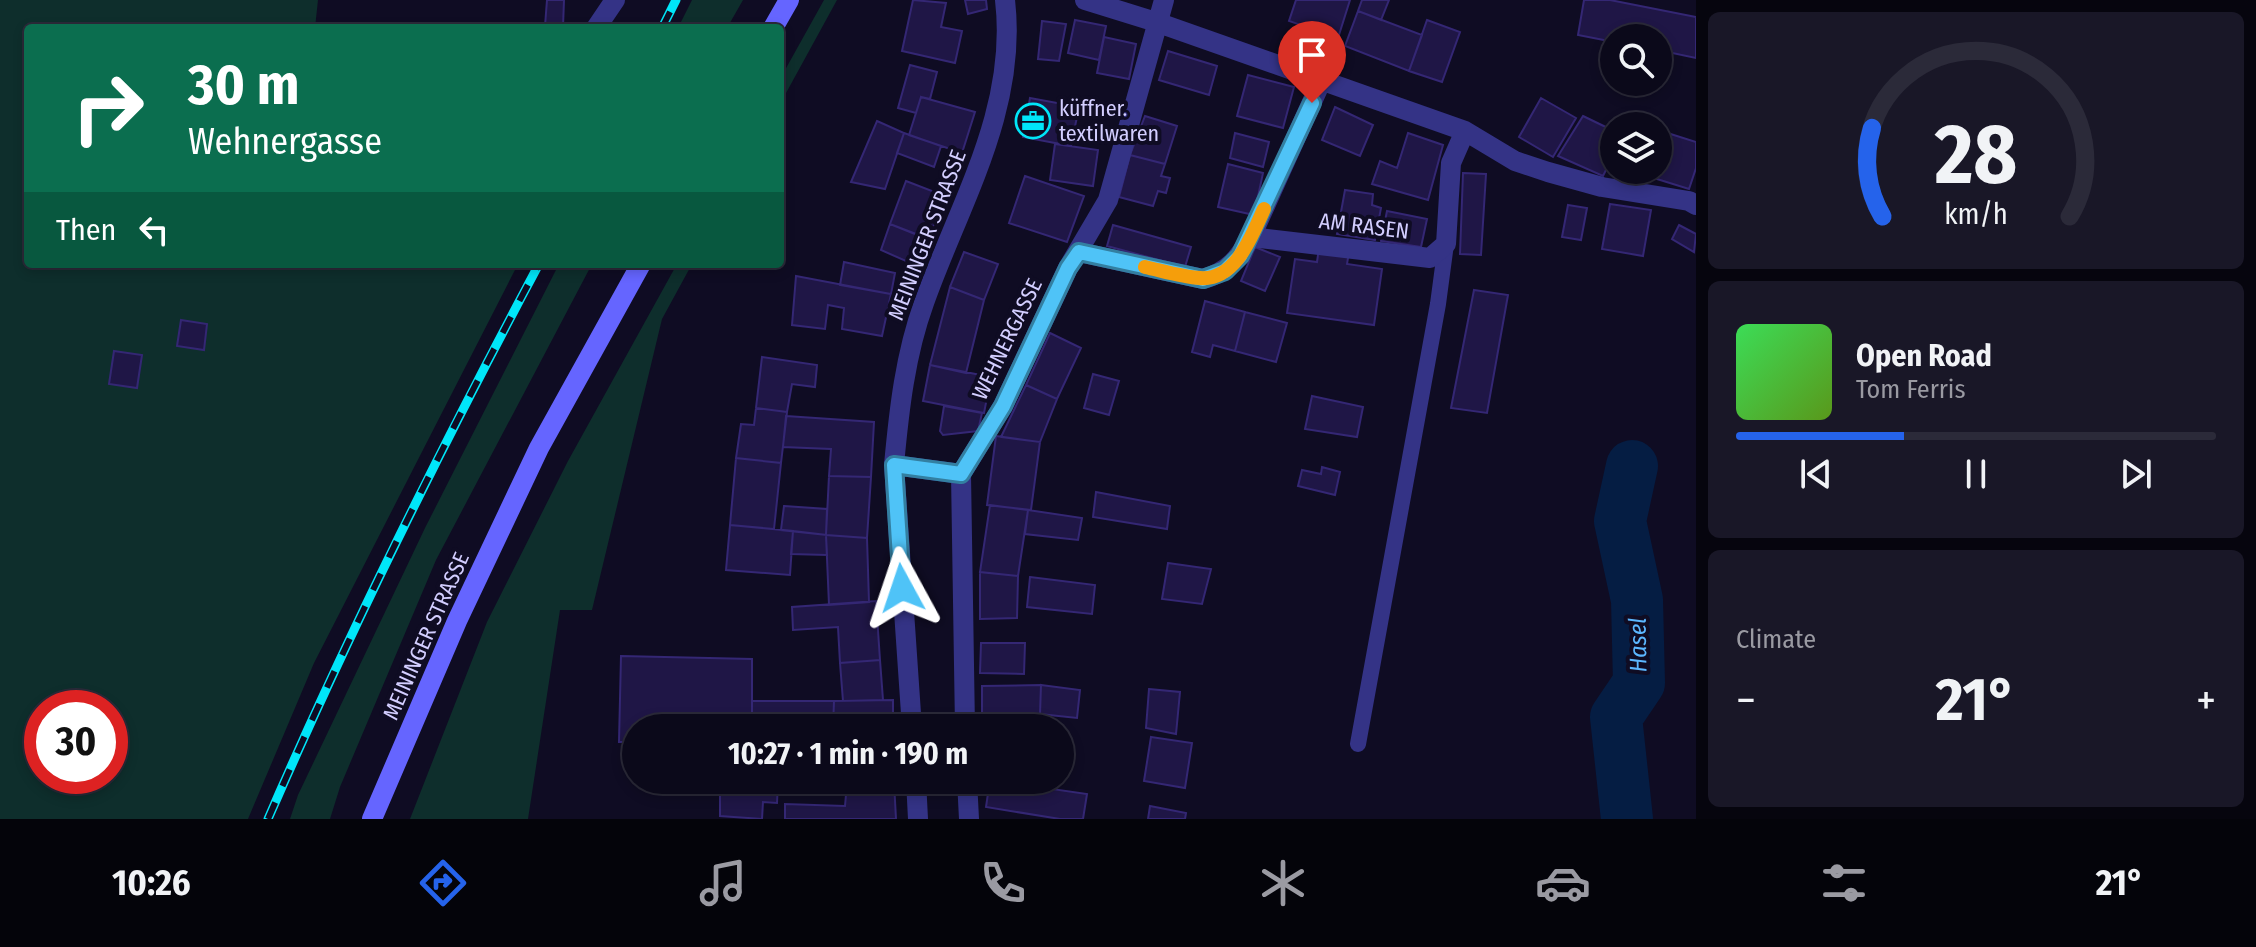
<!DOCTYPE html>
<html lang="en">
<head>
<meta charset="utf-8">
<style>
	:root { --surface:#0b091a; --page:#191727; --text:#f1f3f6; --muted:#9a9aa2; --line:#2b2a39; --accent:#2563eb }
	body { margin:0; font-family:"Fira Sans Condensed",sans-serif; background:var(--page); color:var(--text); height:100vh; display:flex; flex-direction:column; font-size:30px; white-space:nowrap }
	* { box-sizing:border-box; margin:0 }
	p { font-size:26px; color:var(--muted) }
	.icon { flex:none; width:44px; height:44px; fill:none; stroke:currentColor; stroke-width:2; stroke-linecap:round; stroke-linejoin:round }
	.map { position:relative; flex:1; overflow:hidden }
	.drawer { display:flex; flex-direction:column; gap:12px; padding:12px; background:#06050e; width:560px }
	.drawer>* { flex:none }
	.guide { position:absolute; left:24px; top:24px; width:760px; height:244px; border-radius:8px; box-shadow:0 4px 12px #0003,0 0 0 2px var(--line); background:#0b6e4f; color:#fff; overflow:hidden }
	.controls { position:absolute; left:1600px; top:24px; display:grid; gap:16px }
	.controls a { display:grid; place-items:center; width:72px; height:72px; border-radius:50%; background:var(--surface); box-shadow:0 4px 12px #0003,0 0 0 2px var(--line); font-size:40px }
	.speed { position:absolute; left:24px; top:690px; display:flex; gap:16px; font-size:40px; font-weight:700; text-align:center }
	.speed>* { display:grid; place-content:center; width:104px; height:104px; border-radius:50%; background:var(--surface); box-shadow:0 4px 12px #0003,0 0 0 2px var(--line); line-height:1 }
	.speed .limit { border:12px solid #d22; background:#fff; color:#111 }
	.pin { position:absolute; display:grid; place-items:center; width:68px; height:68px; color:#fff; margin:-82px -34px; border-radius:50% 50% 50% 0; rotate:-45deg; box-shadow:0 0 8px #0007 }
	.pin .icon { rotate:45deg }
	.me { position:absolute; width:88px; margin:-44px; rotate:355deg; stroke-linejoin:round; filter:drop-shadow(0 0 6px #0008) }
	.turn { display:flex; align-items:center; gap:28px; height:168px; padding:0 32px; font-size:36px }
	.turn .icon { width:104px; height:104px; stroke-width:2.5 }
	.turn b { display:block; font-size:56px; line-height:68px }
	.then { display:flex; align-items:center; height:76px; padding:0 32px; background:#0003; gap:16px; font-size:30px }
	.big { font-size:60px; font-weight:700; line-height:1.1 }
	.drawer .card { flex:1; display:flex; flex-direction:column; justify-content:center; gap:12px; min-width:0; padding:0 28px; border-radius:12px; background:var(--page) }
	.drawer .dial { align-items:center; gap:0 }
	.dial svg { height:208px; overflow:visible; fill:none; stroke:var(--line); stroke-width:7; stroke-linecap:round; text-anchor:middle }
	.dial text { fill:var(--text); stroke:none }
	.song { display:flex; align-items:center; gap:24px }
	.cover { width:96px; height:96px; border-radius:12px; background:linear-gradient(135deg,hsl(130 70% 55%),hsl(90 70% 35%)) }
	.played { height:8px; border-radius:4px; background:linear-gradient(90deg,var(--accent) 35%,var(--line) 35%) }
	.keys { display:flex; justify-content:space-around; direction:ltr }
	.heat { display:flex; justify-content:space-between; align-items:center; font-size:44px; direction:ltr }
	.trip { position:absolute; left:622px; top:714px; width:452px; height:80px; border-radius:40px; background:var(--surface); box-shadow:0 4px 12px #0003,0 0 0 2px var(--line); font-weight:700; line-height:80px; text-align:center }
	.tab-bar { display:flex; height:128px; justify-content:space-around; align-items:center; background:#04040a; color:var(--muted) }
	.tab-bar .icon { width:56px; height:56px }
	.tab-bar .selected { color:var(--accent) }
	.tab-bar b { font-size:36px; color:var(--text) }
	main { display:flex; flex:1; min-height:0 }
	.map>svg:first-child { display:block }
	.green { fill:#0e2e2c; fill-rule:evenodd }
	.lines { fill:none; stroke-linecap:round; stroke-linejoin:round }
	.river { stroke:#051d43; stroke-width:52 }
	.building { fill:#1f1646; stroke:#342774; stroke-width:2 }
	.lane { stroke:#343386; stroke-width:16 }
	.street { stroke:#343386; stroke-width:20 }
	.secondary { stroke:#6565ff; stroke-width:20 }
	.rail-casing { stroke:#00e6f9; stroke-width:9 }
	.rail { stroke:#0f0c23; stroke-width:6; stroke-dasharray:18; stroke-linecap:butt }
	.route-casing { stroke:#337fa1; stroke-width:20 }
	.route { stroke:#4fc3f7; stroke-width:14 }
	.slow { stroke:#f59e0b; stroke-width:14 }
	.labels { text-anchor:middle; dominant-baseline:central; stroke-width:8; stroke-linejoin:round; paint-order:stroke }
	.poi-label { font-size:22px; fill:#d3ceff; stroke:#0f0c23; text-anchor:start }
	.street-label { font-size:22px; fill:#d3ceff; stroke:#0f0c23 }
	.water-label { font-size:24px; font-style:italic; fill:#5cb7ff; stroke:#0f0c23 }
</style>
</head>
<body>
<main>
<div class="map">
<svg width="1696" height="819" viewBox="0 0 1696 819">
	<rect width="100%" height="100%" fill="#0f0c23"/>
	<path class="green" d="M0,0H318L315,28H28V264H518L314,663L248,819H0ZM42,708H110V776H42Z
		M692,0H743L727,28H678Z
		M824,0H837L780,104V79Z
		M559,264H592L436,560L340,787L330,819H290L298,795L425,528Z
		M677,264H692L662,319L592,610H560L528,819H410L487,622L568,461Z"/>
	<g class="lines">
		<path class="river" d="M1627,819L1616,717L1639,683L1637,600L1620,521L1632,466"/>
	</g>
	<path class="building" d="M547,0H564L563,27L545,26Z
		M913,0L946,3L941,27L962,31L955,63L902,51Z
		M965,0H986L987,9L968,14Z
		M1296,0H1350L1338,38L1289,21Z
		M1362,0H1389L1381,20L1358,11Z
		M1584,0H1610L1696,17V58L1658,50V38H1614V42L1578,35Z
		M1358,11L1422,35L1409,71L1345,46Z
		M1075,20L1106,26L1099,60L1068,53Z
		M1427,20L1460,32L1442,82L1409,71Z
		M1042,21L1066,24L1059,61L1038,59Z
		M1104,37L1136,44L1129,79L1097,73Z
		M1168,51L1217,66L1209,95L1159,80Z
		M910,65L937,72L930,99L921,97L916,113L898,108Z
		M1248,75L1294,87L1283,128L1237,116Z
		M921,97L975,112L962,153L909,135Z
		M1030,98L1079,107L1071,146L1023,137Z
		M1541,98L1576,118L1553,157L1519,137Z
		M1335,107L1373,125L1360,156L1322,140Z
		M1145,116L1177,126L1165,164L1130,155Z
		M1583,116L1614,131V154L1603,176L1558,156Z
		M877,121L904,133L885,189L851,182Z
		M1658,130L1696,142V168L1689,189L1628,170H1658Z
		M904,133L941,146L934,167L897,153Z
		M1235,133L1269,142L1263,167L1230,158Z
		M1408,133L1443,145L1428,200L1372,184L1380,161L1397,168Z
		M1055,144L1098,150L1093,186L1050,180Z
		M1130,155L1165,164L1161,176L1170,178L1166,193L1158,191L1153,206L1119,197Z
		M1228,164L1263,173L1254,215L1218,207Z
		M1463,173L1486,174L1481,255L1460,254Z
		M1025,176L1084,196L1067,242L1009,223Z
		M906,181L945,196L929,239L890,224Z
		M1345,190L1373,194L1372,205L1381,208L1375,240L1337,234Z
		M1610,204L1651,210L1643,256L1602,249Z
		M1568,205L1587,208L1581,240L1562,237Z
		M1387,211L1427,219L1421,247L1381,241Z
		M890,224L925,238L915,265L881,250Z
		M1113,225L1191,247L1185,267L1107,246Z
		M1679,225L1696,234L1694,252L1672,239Z
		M1255,247L1280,257L1265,291L1241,281Z
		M1319,248L1349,252L1347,264L1382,269L1374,325L1287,313L1295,259L1317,262Z
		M964,252L998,264L984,300L950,287Z
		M844,262L895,273L891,294L840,285Z
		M796,276L891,294L882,336L842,329L844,308L828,305L825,329L792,325Z
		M950,287L984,300L966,373L930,365Z
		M1474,290L1508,295L1487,413L1451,408Z
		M1205,301L1245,312L1235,351L1213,345L1210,357L1192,352Z
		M1245,312L1287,323L1276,362L1235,351Z
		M181,320L207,324L204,350L177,346Z
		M1050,333L1081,348L1057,399L1026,385Z
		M114,351L142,355L137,388L109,384Z
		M762,357L817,365L815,387L792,384L787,412L756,408Z
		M930,365L991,377L984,413L923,401Z
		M1093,374L1119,381L1109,415L1084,408Z
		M1026,385L1057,399L1040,442L1001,437Z
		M1312,396L1363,407L1357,437L1305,429Z
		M944,406L982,413L978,431L943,435L940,431Z
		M756,408L787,412L781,463L736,458L741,424L754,425Z
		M786,416L874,422L871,477L829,476L831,449L783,447Z
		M996,436L1040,442L1031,510L987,505Z
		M736,458L781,463L774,529L730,525Z
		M1322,467L1340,472L1335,495L1298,486L1302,470L1321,474Z
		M829,476L871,477L867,538L826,535Z
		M1096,492L1170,506L1167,529L1093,517Z
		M990,505L1028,510L1018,576L980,572Z
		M784,506L827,509L826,535L781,530Z
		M1028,510L1082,518L1078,540L1025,534Z
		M730,525L793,531L790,575L726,570Z
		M793,531L826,535L827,555L791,554Z
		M826,535L867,538L869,602L829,605Z
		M1168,563L1211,569L1202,604L1162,599Z
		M980,572L1018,576L1017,618L980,619Z
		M1030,577L1095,585L1092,614L1027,607Z
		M876,601L880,660L840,663L838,627L793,630L792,607Z
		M981,643H1025L1024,674L980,673Z
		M621,656L752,659V728H636V742H619Z
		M880,660L883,700L843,701L840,663Z
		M1041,685L1080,690L1077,718L1040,714Z
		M1041,685L1040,714L982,713V686Z
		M1149,689L1180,692L1176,734L1146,728Z
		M893,700V728H833L834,701Z
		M752,701H834L833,728H752Z
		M1018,718V728H982L981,719Z
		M1151,737L1192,743L1185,788L1144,781Z
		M720,780L778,782L777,803L763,802L762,819L720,816Z
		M990,780L1087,794L1083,819H1060L986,807Z
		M894,782L896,819H785V804L845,806L847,783Z
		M1150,806L1186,813L1185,819H1148Z"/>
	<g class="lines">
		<path class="lane" d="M1358,744L1438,304L1446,244"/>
		<path class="street" d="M1085,0L1156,22L1465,131L1515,161L1548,172L1602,187L1689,201L1696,205
			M596,28L615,0
			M1251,237L1321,82
			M1079,252L1203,279C1228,272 1238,259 1251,237L1430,258L1446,244L1451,163L1465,131
			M894,465L961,474
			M961,474L1003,406L1068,268L1108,200L1164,0
			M961,474L965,728
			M912,728L894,465C899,411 905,355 924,303C959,204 1018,110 1005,0
			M916,780L918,819
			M967,780L969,819"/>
		<path class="secondary" d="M773,28L789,0
			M372,819L457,621L539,448L641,264"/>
		<g class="rail-casing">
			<path id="rail" d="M662,28L676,0
				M268,819C350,630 442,446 539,264"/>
		</g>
		<use href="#rail" class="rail"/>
	</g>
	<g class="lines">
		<g class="route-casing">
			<path id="route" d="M902,588L894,465L961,474L1003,406L1068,268L1079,252L1203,279L1225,271L1240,256L1312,103"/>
		</g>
		<use href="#route" class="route"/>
		<path class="slow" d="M1145,267C1163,271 1182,277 1200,278C1236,281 1252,235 1264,209"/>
	</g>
	<defs>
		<g id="office-ring" transform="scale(1.8)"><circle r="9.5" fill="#0f0c23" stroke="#00e6f9" stroke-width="1.5"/><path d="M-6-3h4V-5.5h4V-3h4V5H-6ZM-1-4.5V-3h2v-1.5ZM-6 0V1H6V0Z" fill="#00e6f9"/></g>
	</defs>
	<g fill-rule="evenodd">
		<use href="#office-ring" x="1033" y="121"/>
	</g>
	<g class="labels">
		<g class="poi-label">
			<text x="1059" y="108">küffner.<tspan x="1059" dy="25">textilwaren</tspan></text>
		</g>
		<g class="street-label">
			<text transform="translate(1364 226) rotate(7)">AM RASEN</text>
			<text transform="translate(927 235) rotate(-69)">MEININGER STRASSE</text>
			<text transform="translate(1007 339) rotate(-64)">WEHNERGASSE</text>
			<text transform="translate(426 636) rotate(-66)">MEININGER STRASSE</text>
		</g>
		<g class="water-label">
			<text transform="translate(1638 645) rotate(-91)">Hasel</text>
		</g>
	</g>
</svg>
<div class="controls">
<a><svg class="icon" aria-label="search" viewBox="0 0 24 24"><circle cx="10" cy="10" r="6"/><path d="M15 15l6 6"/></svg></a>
<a><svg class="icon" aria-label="layers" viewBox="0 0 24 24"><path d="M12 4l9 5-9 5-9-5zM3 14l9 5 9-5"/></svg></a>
</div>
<div class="speed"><div class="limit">30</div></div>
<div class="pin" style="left:1312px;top:103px;background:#d93025"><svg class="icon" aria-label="arrive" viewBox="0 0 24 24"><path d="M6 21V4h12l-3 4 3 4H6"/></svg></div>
<svg class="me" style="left:902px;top:588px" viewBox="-20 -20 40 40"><path d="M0-17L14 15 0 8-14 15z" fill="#4fc3f7" stroke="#fff" stroke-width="4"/></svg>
<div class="trip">10:27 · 1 min · 190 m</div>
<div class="guide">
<div class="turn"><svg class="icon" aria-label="right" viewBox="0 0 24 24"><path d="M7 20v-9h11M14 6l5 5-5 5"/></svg><div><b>30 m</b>Wehnergasse</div></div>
<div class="then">Then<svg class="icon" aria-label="left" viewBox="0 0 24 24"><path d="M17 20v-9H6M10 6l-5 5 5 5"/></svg></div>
</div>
</div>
<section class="drawer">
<div class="card dial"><svg viewBox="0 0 100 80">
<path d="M14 69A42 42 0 1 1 86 69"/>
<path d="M14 69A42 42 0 0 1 10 35" stroke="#2563eb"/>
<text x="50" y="56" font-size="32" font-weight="700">28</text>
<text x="50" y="72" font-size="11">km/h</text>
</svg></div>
<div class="card">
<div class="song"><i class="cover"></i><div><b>Open Road</b><p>Tom Ferris</p></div></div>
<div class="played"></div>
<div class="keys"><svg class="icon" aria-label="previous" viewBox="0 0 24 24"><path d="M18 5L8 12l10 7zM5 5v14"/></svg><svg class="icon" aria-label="pause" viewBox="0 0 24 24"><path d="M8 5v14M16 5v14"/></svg><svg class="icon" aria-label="next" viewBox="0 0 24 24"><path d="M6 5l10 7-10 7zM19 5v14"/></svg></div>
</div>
<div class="card"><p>Climate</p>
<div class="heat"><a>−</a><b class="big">21°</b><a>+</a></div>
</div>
</section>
</main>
<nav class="tab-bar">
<b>10:26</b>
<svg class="icon selected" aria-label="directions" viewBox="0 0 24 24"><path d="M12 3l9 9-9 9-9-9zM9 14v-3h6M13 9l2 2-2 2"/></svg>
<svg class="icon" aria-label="music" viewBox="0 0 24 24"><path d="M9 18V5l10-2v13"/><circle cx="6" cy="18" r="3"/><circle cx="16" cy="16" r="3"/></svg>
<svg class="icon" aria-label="phone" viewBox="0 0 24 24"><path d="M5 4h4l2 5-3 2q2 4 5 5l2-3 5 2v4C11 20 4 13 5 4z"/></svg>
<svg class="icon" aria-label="climate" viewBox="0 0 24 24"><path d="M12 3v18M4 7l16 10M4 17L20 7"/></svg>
<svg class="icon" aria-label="car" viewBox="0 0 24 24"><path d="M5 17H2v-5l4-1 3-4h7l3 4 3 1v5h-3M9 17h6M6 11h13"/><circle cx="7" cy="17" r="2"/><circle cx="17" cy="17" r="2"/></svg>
<svg class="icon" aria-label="filters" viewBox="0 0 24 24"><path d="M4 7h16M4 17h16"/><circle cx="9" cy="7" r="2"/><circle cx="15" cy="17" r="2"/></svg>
<b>21°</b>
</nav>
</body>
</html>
